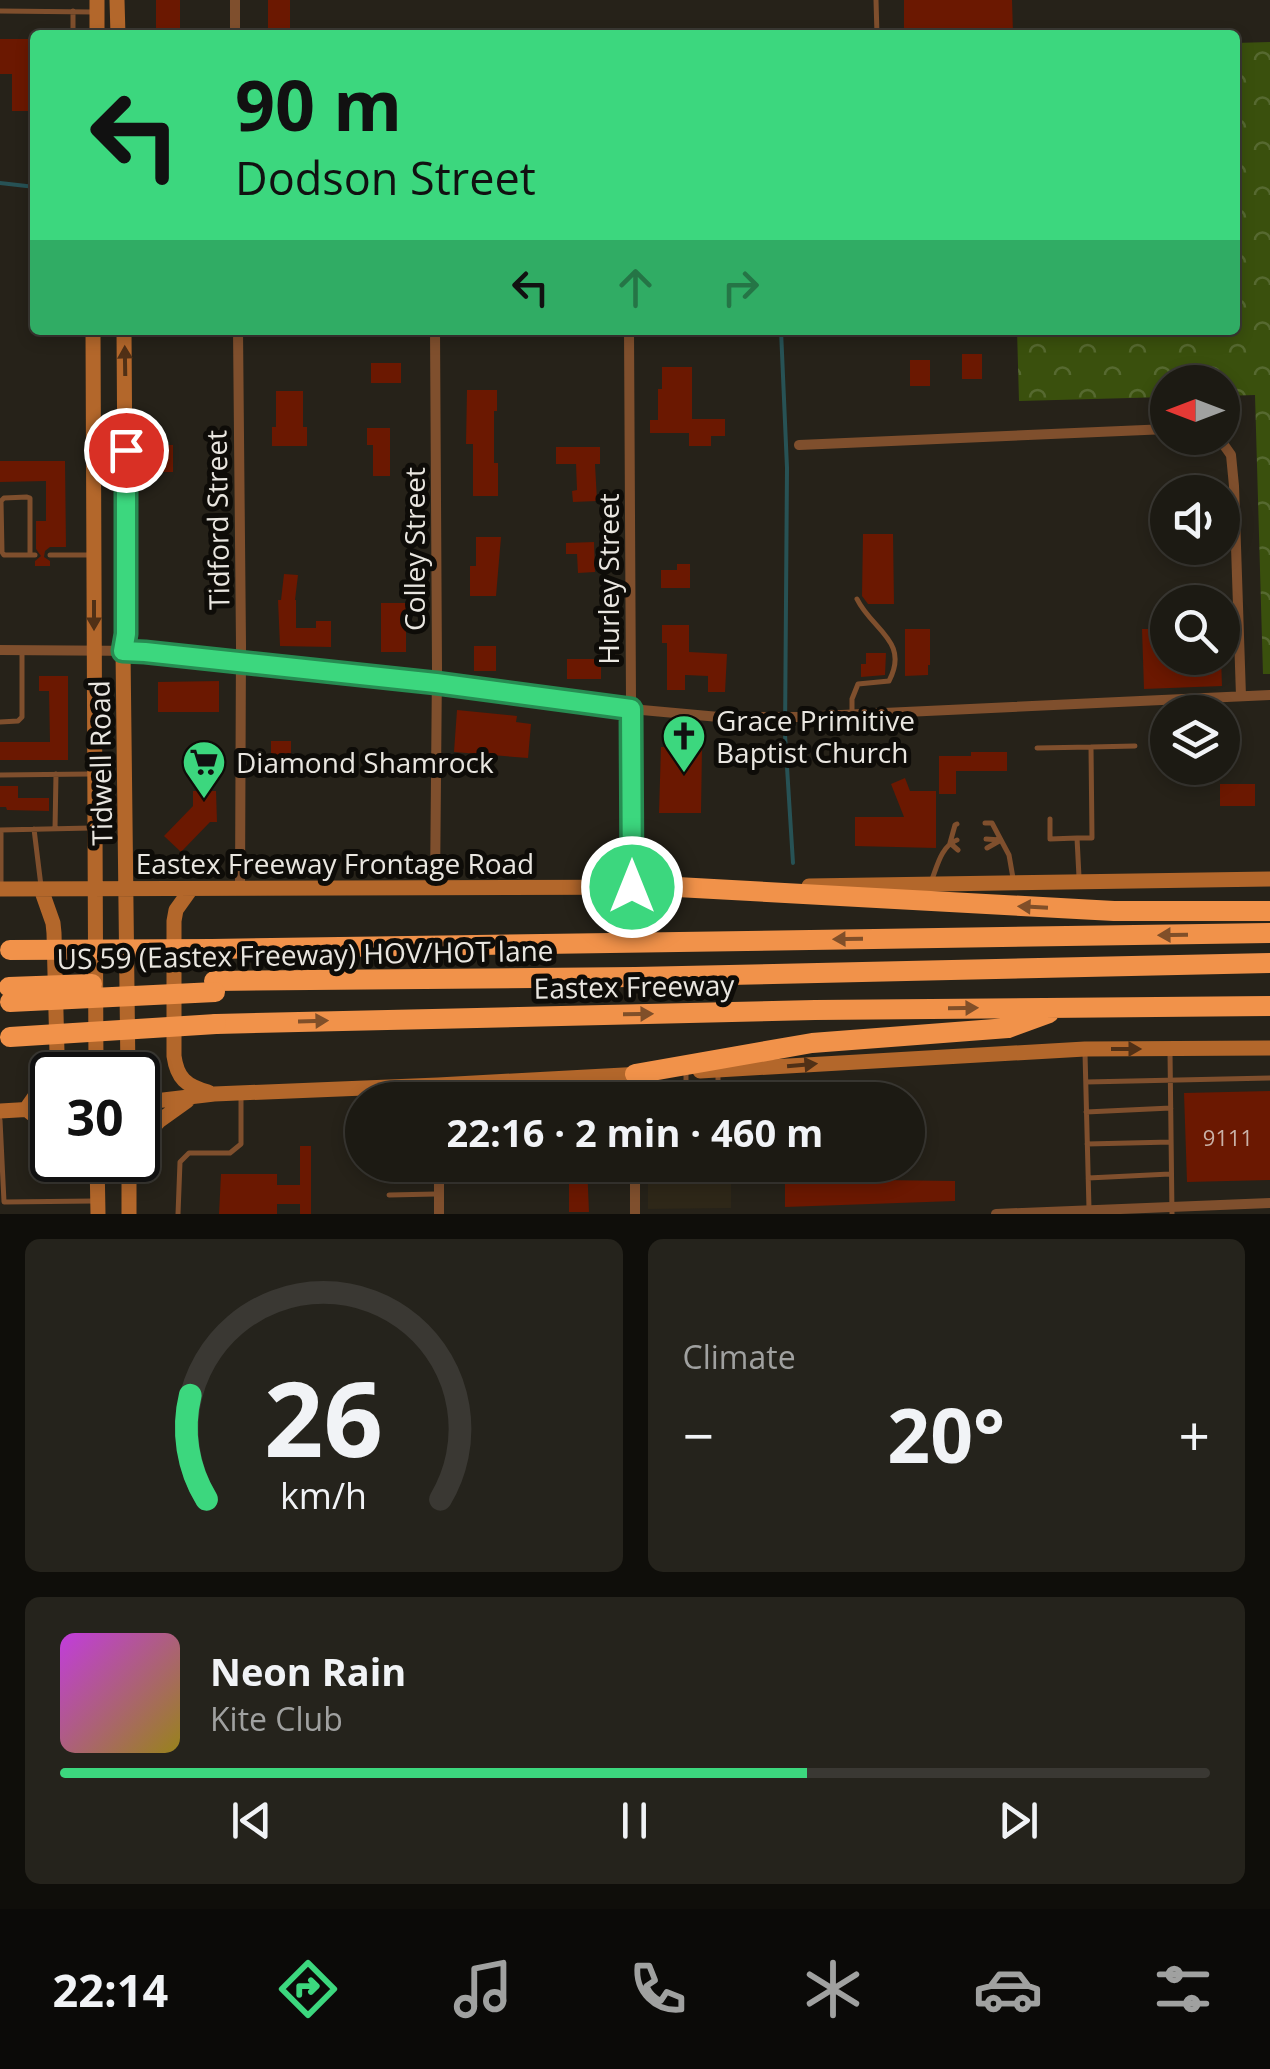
<!DOCTYPE html>
<html lang="en">
<head>
<meta charset="utf-8">
<style>
	:root { --surface:#1c1a13; --page:#25231c; --text:#f1f3f6; --muted:#a0a1a0; --line:#3a3833; --accent:#3cd77e }
	body { margin:0; font-family:"Open Sans",sans-serif; background:var(--page); color:var(--text); height:100vh; display:flex; flex-direction:column; font-size:38px; white-space:nowrap }
	* { box-sizing:border-box; margin:0 }
	p { font-size:32px; color:var(--muted) }
	.icon { flex:none; width:55px; height:55px; fill:none; stroke:currentColor; stroke-width:2; stroke-linecap:round; stroke-linejoin:round }
	.map { position:relative; height:1214px; overflow:hidden }
	.panel { display:flex; flex-direction:column; gap:25px; padding:25px; background:#0f0e0a; flex:1 }
	.panel>* { flex:none }
	.guide { position:absolute; left:30px; top:30px; width:1210px; height:305px; border-radius:10px; box-shadow:0 5px 15px #0003,0 0 0 2px var(--line); background:#3cd77e; color:#111; overflow:hidden }
	.needle { width:65px; rotate:270deg }
	.fabs { position:absolute; left:1150px; top:365px; display:grid; gap:20px }
	.fabs a { display:grid; place-items:center; width:90px; height:90px; border-radius:50%; background:var(--surface); box-shadow:0 5px 15px #0003,0 0 0 2px var(--line); font-size:50px }
	.speed { position:absolute; left:30px; top:1052px; display:flex; gap:20px; font-size:50px; font-weight:700; text-align:center }
	.speed>* { display:grid; place-content:center; width:130px; height:130px; border-radius:50%; background:var(--surface); box-shadow:0 5px 15px #0003,0 0 0 2px var(--line); line-height:1 }
	.speed .limit { border:5px solid #111; border-radius:15px; background:#fff; color:#111 }
	.pin { position:absolute; display:grid; place-items:center; width:85px; height:85px; color:#fff; margin:-42px; border:5px solid #fff; border-radius:50%; box-shadow:0 2px 10px #0007 }
	.me { position:absolute; width:110px; margin:-55px; rotate:0deg; stroke-linejoin:round; filter:drop-shadow(0 0 8px #0008) }
	.turn { display:flex; align-items:center; gap:35px; height:210px; padding:0 40px; font-size:45px }
	.turn .icon { width:130px; height:130px; stroke-width:2.5 }
	.turn b { display:block; font-size:70px; line-height:85px }
	.lanes { display:flex; align-items:center; height:95px; padding:0 40px; background:#0003; justify-content:center; gap:50px; direction:ltr }
	.lanes .off { opacity:.35 }
	.big { font-size:75px; font-weight:700; line-height:1.1 }
	.panel .tile { flex:1; display:flex; flex-direction:column; justify-content:center; gap:15px; min-width:0; padding:0 35px; border-radius:15px; background:var(--page) }
	.panel .dial { align-items:center; gap:0 }
	.dial svg { height:260px; overflow:visible; fill:none; stroke:var(--line); stroke-width:7; stroke-linecap:round; text-anchor:middle }
	.dial text { fill:var(--text); stroke:none }
	.song { display:flex; align-items:center; gap:30px }
	.cover { width:120px; height:120px; border-radius:15px; background:linear-gradient(135deg,hsl(290 70% 55%),hsl(50 70% 35%)) }
	.played { height:10px; border-radius:5px; background:linear-gradient(90deg,var(--accent) 65%,var(--line) 65%) }
	.keys { display:flex; justify-content:space-around; direction:ltr }
	.heat { display:flex; justify-content:space-between; align-items:center; font-size:55px; direction:ltr }
	.panel .tiles { flex:1; display:grid; gap:25px; grid-template-columns:1fr 1fr }
	.tile:last-child { grid-column:span 2 }
	.trip { position:absolute; left:345px; top:1082px; width:580px; height:100px; border-radius:50px; background:var(--surface); box-shadow:0 5px 15px #0003,0 0 0 2px var(--line); font-weight:700; line-height:100px; text-align:center }
	.dock { display:flex; height:160px; justify-content:space-around; align-items:center; background:#0b0a08; color:var(--muted) }
	.dock .icon { width:70px; height:70px }
	.dock .selected { color:var(--accent) }
	.dock b { font-size:45px; color:var(--text) }
	.map>svg:first-child { display:block }
	.built { fill:#2e2718 }
	.park { fill:url(#park-crowns) }
	.lines { fill:none; stroke-linecap:round; stroke-linejoin:round }
	.stream { stroke:#275255; stroke-width:4 }
	.building { fill:#6b1801 }
	.service { stroke:#7f4f2d; stroke-width:5 }
	.minor { stroke:#7f4f2d; stroke-width:10 }
	.secondary { stroke:#b3672b; stroke-width:15 }
	.motorway { stroke:#f1924a; stroke-width:20 }
	.motorway-bridge { stroke:#f1924a; stroke-width:20 }
	.oneway { fill:#503016 }
	.oneway2 { fill:#804f29 }
	.route-casing { stroke:#278c52; stroke-width:25 }
	.route { stroke:#3cd77e; stroke-width:18 }
	.labels { text-anchor:middle; dominant-baseline:central; stroke-width:10; stroke-linejoin:round; paint-order:stroke }
	.number-label { font-size:22px; fill:#cab2a8 }
	.street-label { font-size:28px; fill:#e9e6e0; stroke:#0e0c08 }
	.poi-label { font-size:28px; fill:#e9e6e0; stroke:#0e0c08; text-anchor:start }
</style>
</head>
<body>
<div class="map">
<svg width="1270" height="1214" viewBox="0 0 1270 1214">
	<defs>
		<pattern id="park-crowns" width="20" height="18" patternUnits="userSpaceOnUse" patternTransform="scale(2.5)"><rect width="20" height="18" fill="#3a500d"/><path d="M2 6a3 3 0 1 1 6 0M12 15a3 3 0 1 1 6 0" fill="none" stroke="#566930"/></pattern>
	</defs>
	<rect width="100%" height="100%" fill="#262219"/>
	<path class="built" d="M648,1165H731V1208L648,1209Z"/>
	<path class="park" d="M1270,42V674H1263L1255,395L1223,396L1222,382H1168L1167,397L1019,401L1017,330H1235V43Z"/>
	<g class="lines">
		<path class="stream" d="M0,183L35,187
			M781,330L787,468L785,735L793,863"/>
	</g>
	<path class="building" d="M156,0H180V35H156Z
		M268,0H290V35H268Z
		M904,0H1012L1013,33L904,35Z
		M0,39H35V111H12V74H0Z
		M962,354H982V379H962Z
		M910,360H930V386H910Z
		M371,363H401V383H371Z
		M662,367H692V419H725V436H711V446H689V433H650V420H658V389H662Z
		M467,390H497V411H494V463H498V496H473V444H466Z
		M276,391H303V427H307V446H272V427H276Z
		M367,428H390V476H373V445H367Z
		M151,445H173V472H151Z
		M556,447H600V464H595L597,501L573,502L572,491L577,490L576,464H556Z
		M0,461H65L66,547H50L45,551L44,557L50,561V566H35V561L41,556L36,549V521H46V481L0,482Z
		M863,534H893L894,604H868L862,596Z
		M476,537H501L496,596H470V566H476Z
		M594,542L595,572L578,573L577,554H566V543Z
		M677,564H690V588H661V570H677Z
		M284,574L298,575L295,600H296V628H316V621H331V647L280,646L278,600H281Z
		M381,603H406V652H381Z
		M662,625H689V652L727,654L725,692H708V676L685,675V690H667V643H662Z
		M905,629H930V665H928V675L905,676Z
		M1142,629H1161L1162,636L1168,635V658H1221L1222,686L1144,689Z
		M474,646H496V671H474Z
		M866,653H886L885,675L861,677V664H866Z
		M567,659H601V679H567Z
		M39,676H68V760H0V742H50L49,691H39Z
		M219,681V712H158V682Z
		M457,710L517,716L516,722L531,724L528,758L454,752Z
		M271,741H291V768H271Z
		M661,747H702L701,813H659Z
		M971,752H1007V771H956V794H939V756H971Z
		M905,778L910,791H936V848L855,846V817H904L891,784Z
		M1220,784H1255V806H1220Z
		M0,786H18V798H49V811L7,810L6,807H0Z
		M193,791H216L217,822H210L181,852L164,836L193,806Z
		M1270,1091V1180L1187,1182L1184,1093Z
		M300,1146H311V1214H300V1204H277V1214H219L221,1174H277V1185H300Z
		M569,1165H587L589,1212H569Z
		M785,1165L880,1168V1180L955,1181V1201L785,1207Z"/>
	<g class="lines">
		<path class="service" d="M876,0L877,35
			M0,11L94,12
			M73,11V35
			M30,555V498L27,497L4,498L1,501L2,552L4,555H35
			M50,555H90
			M1222,611L1235,610
			M1158,617L1168,616
			M852,712V699L858,684L889,681C910,641 872,630 857,599
			M0,722L18,721L22,717V653
			M1091,747L1135,746
			M1037,748L1091,747L1092,838H1077L1079,877
			M0,775L91,774
			M1050,819V839L1077,838
			M985,823H992L1001,840L987,848
			M957,824L955,825L950,843L958,850
			M34,829L41,886
			M55,829L56,774
			M0,830L91,828
			M1,830V887
			M986,839L1001,840L1009,855L1013,878
			M931,882C937,867 941,846 957,840
			M1170,1052L1172,1214
			M1085,1053L1089,1209
			M1086,1082L1270,1078
			M687,1099L718,1098V1072
			M686,1100V1071
			M1086,1112L1171,1108
			M0,1120L4,1202L94,1201
			M1087,1144L1171,1142
			M666,1165L678,1176H727
			M1088,1178L1170,1174
			M389,1195L436,1194
			M178,1214L180,1162L189,1153H230L241,1144V1095"/>
		<path class="minor" d="M235,0V35
			M238,330L241,645L240,889
			M629,330L632,887
			M1219,438L1231,455L1234,486L1241,696
			M799,445L1168,429
			M0,650L145,651L436,683L631,709L719,717H798L1270,695
			M435,888L437,668L435,330
			M635,1074V1100
			M439,1165V1214
			M635,1165V1214
			M996,1214L1270,1203"/>
		<path class="secondary" d="M117,0L118,35
			M97,35V0
			M93,330L96,1075
			M124,330L126,634L123,651L128,1075
			M809,886L1270,879
			M0,889L686,887
			M191,889L176,910L174,921V1056C177,1078 186,1086 208,1092
			M700,1071L1085,1049L1270,1048
			M138,1103L214,1094L438,1085L642,1074
			M26,1109L52,1072L57,1053L54,933L53,923L41,889
			M26,1109L52,1130
			M0,1111L52,1108
			M138,1144L159,1121L187,1101
			M97,1160L98,1214
			M129,1214V1160"/>
		<path class="motorway" d="M677,887L1114,911H1270
			M212,949L1270,933
			M214,981L635,977L1270,963
			M216,1024L815,1010L1270,1006
			M635,1074L812,1043L1008,1028L1049,1013"/>
		<path class="motorway-bridge" d="M10,950L212,949
			M9,987L92,984
			M10,1002L215,992
			M10,1037L216,1024"/>
	</g>
	<defs><path id="oneway-solid" d="M-6-.8H1V-3.2L6.5 0L1 3.2V.8H-6Z" transform="scale(2.5)"/></defs>
	<g class="oneway">
		<use href="#oneway-solid" transform="translate(125 361) rotate(-91)"/>
		<use href="#oneway-solid" transform="translate(94 615) rotate(90)"/>
		<use href="#oneway-solid" transform="translate(1126 1049)"/>
		<use href="#oneway-solid" transform="translate(802 1065) rotate(-5)"/>
	</g>
	<g class="oneway2">
		<use href="#oneway-solid" transform="translate(1033 907) rotate(-177)"/>
		<use href="#oneway-solid" transform="translate(1173 935) rotate(179)"/>
		<use href="#oneway-solid" transform="translate(848 939) rotate(179)"/>
		<use href="#oneway-solid" transform="translate(963 1008) rotate(-1)"/>
		<use href="#oneway-solid" transform="translate(638 1014) rotate(-1)"/>
		<use href="#oneway-solid" transform="translate(313 1021) rotate(-2)"/>
	</g>
	<g class="lines">
		<g class="route-casing">
			<path id="route" d="M126,450V634L123,651L145,652L436,683L631,709L632,887"/>
		</g>
		<use href="#route" class="route"/>
	</g>
	<defs>
		<g id="church-pin" transform="scale(2.25)"><path d="M0 17L-7.5 6A9.5 9.5 0 1 1 7.5 6Z" fill="#3cd77e" stroke="#0e0c08"/><path d="M-1.2-6h2.4v3.5h3.3v2.4h-3.3V6h-2.4V-.1h-3.3v-2.4h3.3Z" fill="#111"/></g>
		<g id="supermarket-pin" transform="scale(2.25)"><path d="M0 17L-7.5 6A9.5 9.5 0 1 1 7.5 6Z" fill="#3cd77e" stroke="#0e0c08"/><path d="M-6-5.5h2.5l.6 2H6L4.5 2H-2.5L-4.4-4H-6ZM-1.5 3.2a1.3 1.3 0 1 0 .1 0ZM3 3.2a1.3 1.3 0 1 0 .1 0Z" fill="#111"/></g>
	</defs>
	<g fill-rule="evenodd">
		<use href="#church-pin" x="684" y="736"/>
		<use href="#supermarket-pin" x="204" y="762"/>
	</g>
	<g class="labels">
		<g class="number-label">
			<text x="1228" y="1137">9111</text>
		</g>
		<g class="street-label">
			<text transform="translate(217 520) rotate(-91)">Tidford Street</text>
			<text transform="translate(414 549) rotate(-90)">Colley Street</text>
			<text transform="translate(608 579) rotate(-90)">Hurley Street</text>
			<text transform="translate(100 763) rotate(-91)">Tidwell Road</text>
			<text x="335" y="863">Eastex Freeway Frontage Road</text>
			<text transform="translate(305 954) rotate(-1)">US 59 (Eastex Freeway) HOV/HOT lane</text>
			<text transform="translate(634 986) rotate(-1)">Eastex Freeway</text>
		</g>
		<g class="poi-label">
			<text x="716" y="720">Grace Primitive<tspan x="716" dy="32">Baptist Church</tspan></text>
			<text x="236" y="762">Diamond Shamrock</text>
		</g>
	</g>
</svg>
<div class="fabs">
<a><svg class="needle" viewBox="-14 -14 28 28"><path d="M0-13l5 13h-10z" fill="#e53935"/><path d="M0 13l5-13h-10z" fill="#a0a1a0"/></svg></a>
<a><svg class="icon" aria-label="sound" viewBox="0 0 24 24"><path d="M4 9h4l5-4v14l-5-4H4zM17 9q2 3 0 6"/></svg></a>
<a><svg class="icon" aria-label="search" viewBox="0 0 24 24"><circle cx="10" cy="10" r="6"/><path d="M15 15l6 6"/></svg></a>
<a><svg class="icon" aria-label="layers" viewBox="0 0 24 24"><path d="M12 4l9 5-9 5-9-5zM3 14l9 5 9-5"/></svg></a>
</div>
<div class="speed"><div class="limit">30</div></div>
<div class="pin" style="left:126px;top:450px;background:#d93025"><svg class="icon" aria-label="arrive" viewBox="0 0 24 24"><path d="M6 21V4h12l-3 4 3 4H6"/></svg></div>
<svg class="me" style="left:632px;top:887px" viewBox="-20 -20 40 40"><circle r="17" fill="#3cd77e" stroke="#fff" stroke-width="3"/><path d="M0-11L8 9 0 5-8 9z" fill="#fff"/></svg>
<div class="trip">22:16 · 2 min · 460 m</div>
<div class="guide">
<div class="turn"><svg class="icon" aria-label="left" viewBox="0 0 24 24"><path d="M17 20v-9H6M10 6l-5 5 5 5"/></svg><div><b>90 m</b>Dodson Street</div></div>
<div class="lanes"><svg class="icon" aria-label="left" viewBox="0 0 24 24"><path d="M17 20v-9H6M10 6l-5 5 5 5"/></svg><svg class="icon off" aria-label="ahead" viewBox="0 0 24 24"><path d="M12 20V5M6 11l6-6 6 6"/></svg><svg class="icon off" aria-label="right" viewBox="0 0 24 24"><path d="M7 20v-9h11M14 6l5 5-5 5"/></svg></div>
</div>
</div>
<section class="panel">
<div class="tiles">
<div class="tile dial"><svg viewBox="0 0 100 80">
<path d="M14 69A42 42 0 1 1 86 69"/>
<path d="M14 69A42 42 0 0 1 9 37" stroke="#3cd77e"/>
<text x="50" y="56" font-size="32" font-weight="700">26</text>
<text x="50" y="72" font-size="11">km/h</text>
</svg></div>
<div class="tile"><p>Climate</p>
<div class="heat"><a>−</a><b class="big">20°</b><a>+</a></div>
</div>
<div class="tile">
<div class="song"><i class="cover"></i><div><b>Neon Rain</b><p>Kite Club</p></div></div>
<div class="played"></div>
<div class="keys"><svg class="icon" aria-label="previous" viewBox="0 0 24 24"><path d="M18 5L8 12l10 7zM5 5v14"/></svg><svg class="icon" aria-label="pause" viewBox="0 0 24 24"><path d="M8 5v14M16 5v14"/></svg><svg class="icon" aria-label="next" viewBox="0 0 24 24"><path d="M6 5l10 7-10 7zM19 5v14"/></svg></div>
</div>
</div>
</section>
<nav class="dock">
<b>22:14</b>
<svg class="icon selected" aria-label="directions" viewBox="0 0 24 24"><path d="M12 3l9 9-9 9-9-9zM9 14v-3h6M13 9l2 2-2 2"/></svg>
<svg class="icon" aria-label="music" viewBox="0 0 24 24"><path d="M9 18V5l10-2v13"/><circle cx="6" cy="18" r="3"/><circle cx="16" cy="16" r="3"/></svg>
<svg class="icon" aria-label="phone" viewBox="0 0 24 24"><path d="M5 4h4l2 5-3 2q2 4 5 5l2-3 5 2v4C11 20 4 13 5 4z"/></svg>
<svg class="icon" aria-label="climate" viewBox="0 0 24 24"><path d="M12 3v18M4 7l16 10M4 17L20 7"/></svg>
<svg class="icon" aria-label="car" viewBox="0 0 24 24"><path d="M5 17H2v-5l4-1 3-4h7l3 4 3 1v5h-3M9 17h6M6 11h13"/><circle cx="7" cy="17" r="2"/><circle cx="17" cy="17" r="2"/></svg>
<svg class="icon" aria-label="filters" viewBox="0 0 24 24"><path d="M4 7h16M4 17h16"/><circle cx="9" cy="7" r="2"/><circle cx="15" cy="17" r="2"/></svg>
</nav>
</body>
</html>
